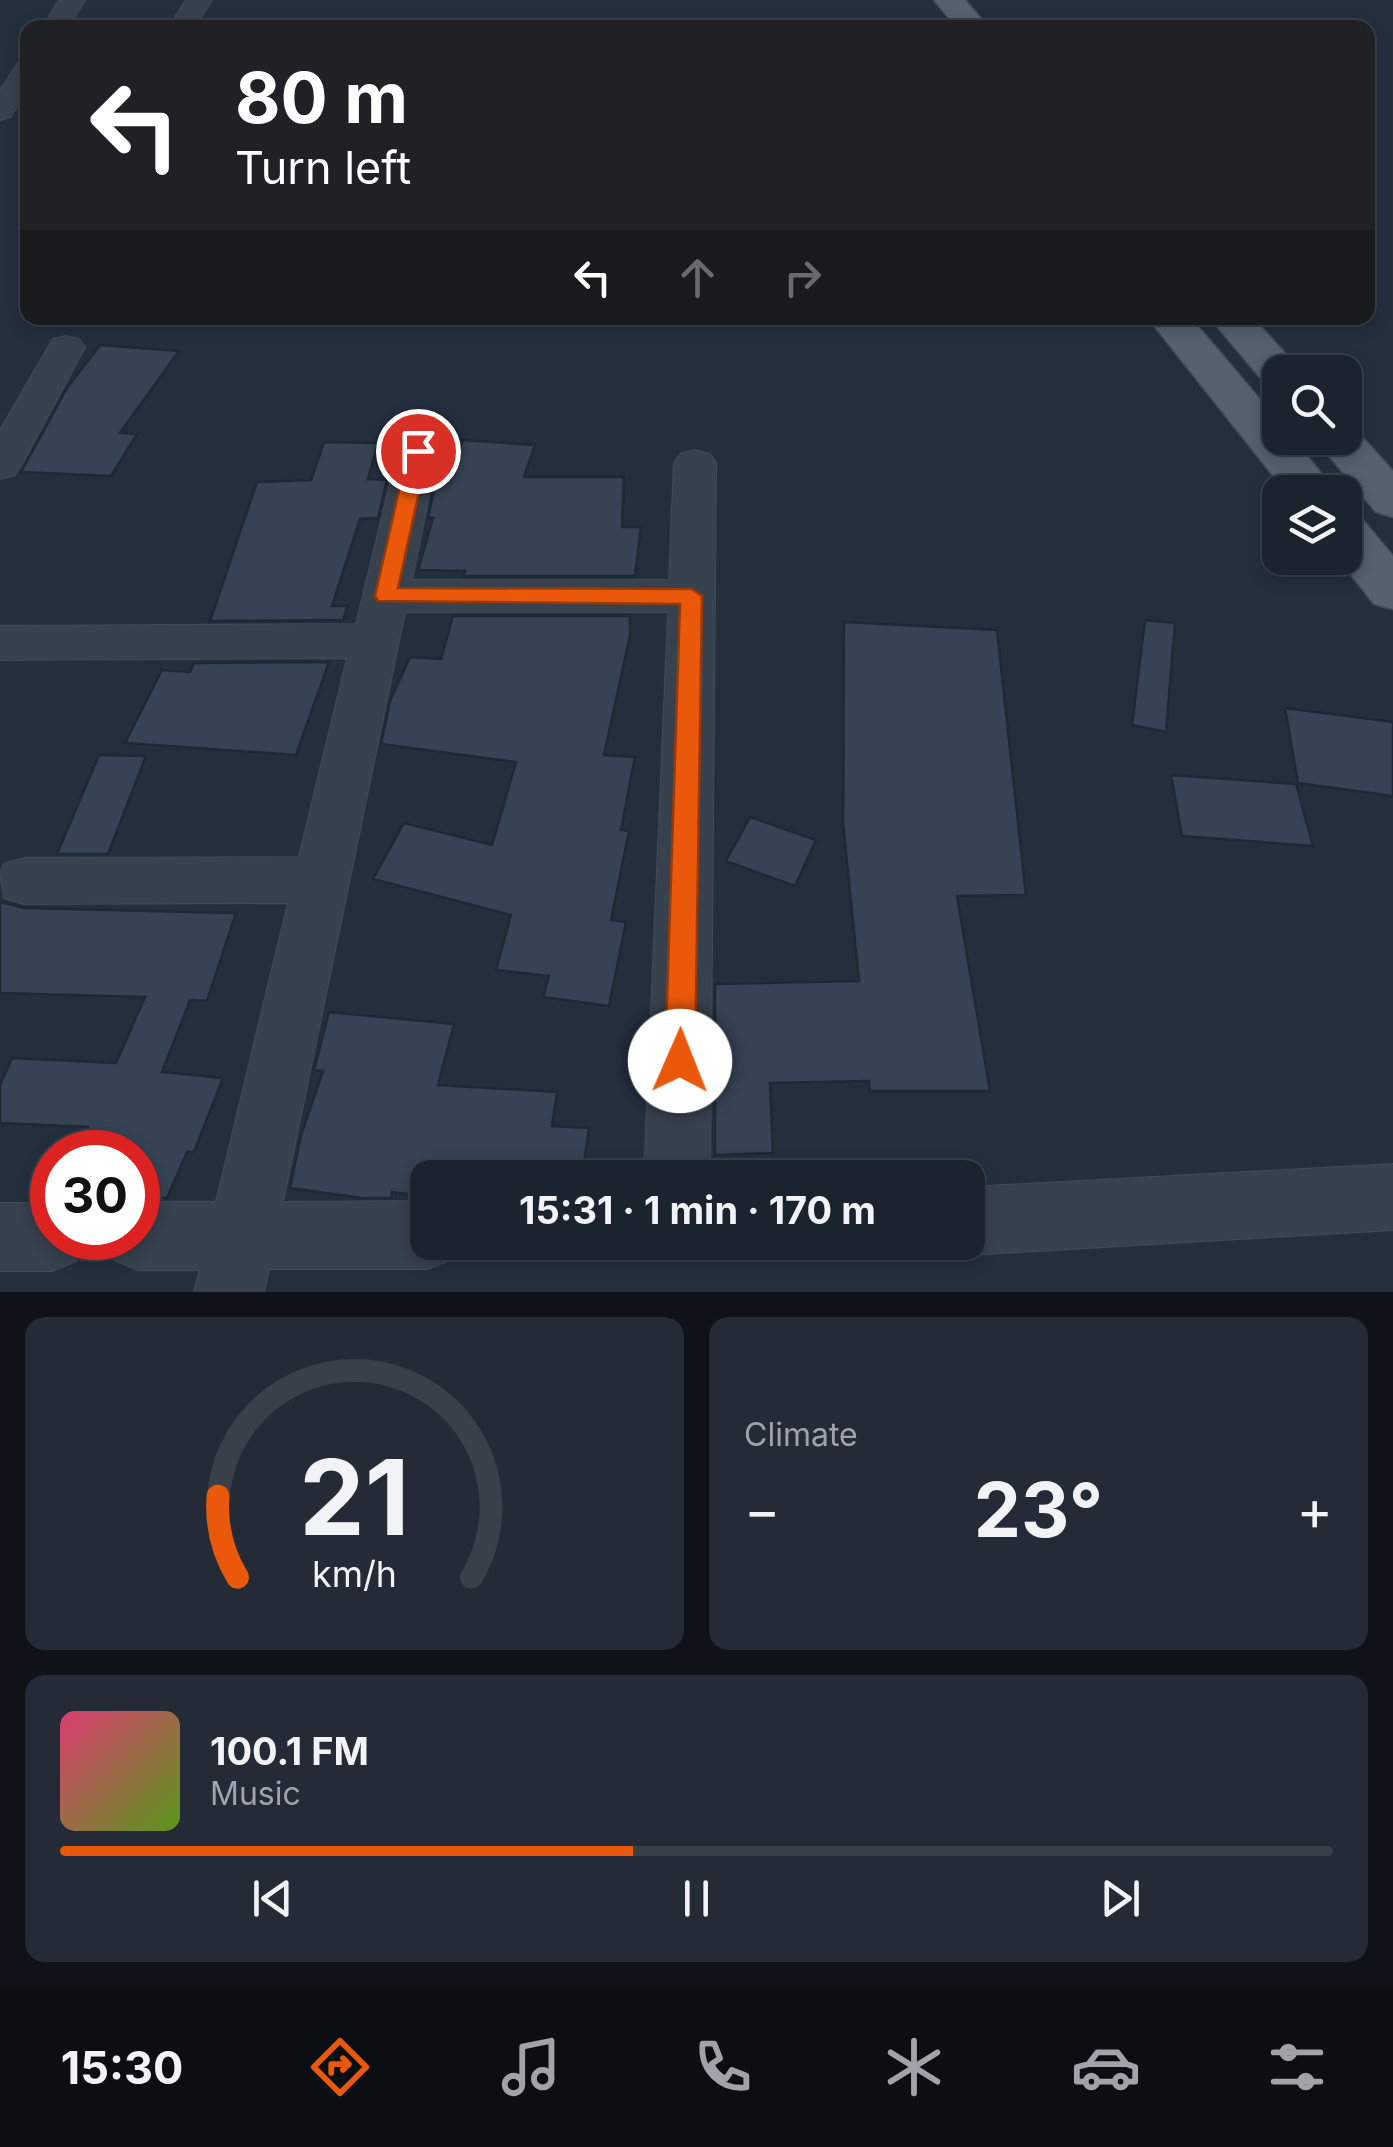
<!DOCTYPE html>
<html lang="en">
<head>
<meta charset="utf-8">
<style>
	:root { --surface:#1b232e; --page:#242b36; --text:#f1f3f6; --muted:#a0a4aa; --line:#39404a; --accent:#ea580c }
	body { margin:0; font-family:Inter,sans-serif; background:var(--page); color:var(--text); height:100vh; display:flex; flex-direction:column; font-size:38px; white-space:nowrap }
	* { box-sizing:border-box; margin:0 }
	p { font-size:32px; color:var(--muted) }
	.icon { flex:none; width:55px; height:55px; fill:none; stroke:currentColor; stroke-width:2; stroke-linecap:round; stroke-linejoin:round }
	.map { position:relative; height:1292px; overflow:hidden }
	.details { display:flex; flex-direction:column; gap:25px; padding:25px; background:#0f1319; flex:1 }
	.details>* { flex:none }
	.top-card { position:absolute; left:20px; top:20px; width:1355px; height:305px; border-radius:20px; box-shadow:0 5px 15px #0003,0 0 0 2px var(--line); background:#202124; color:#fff; overflow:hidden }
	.controls { position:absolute; left:1262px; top:355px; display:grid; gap:20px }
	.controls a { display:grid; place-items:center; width:100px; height:100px; border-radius:20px; background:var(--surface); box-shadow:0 5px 15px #0003,0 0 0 2px var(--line); font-size:50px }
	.speed { position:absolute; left:30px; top:1130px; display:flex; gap:20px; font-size:50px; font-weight:700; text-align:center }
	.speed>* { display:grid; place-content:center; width:130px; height:130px; border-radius:50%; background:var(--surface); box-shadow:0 5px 15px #0003,0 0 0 2px var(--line); line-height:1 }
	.speed .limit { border:15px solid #d22; background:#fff; color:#111 }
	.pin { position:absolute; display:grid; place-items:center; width:85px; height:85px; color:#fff; margin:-42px; border:5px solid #fff; border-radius:50%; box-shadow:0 2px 10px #0007 }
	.me { position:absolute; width:110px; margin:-55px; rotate:1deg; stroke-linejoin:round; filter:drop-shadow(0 0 8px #0008) }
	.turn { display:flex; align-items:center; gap:35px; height:210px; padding:0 50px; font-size:45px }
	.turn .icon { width:130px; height:130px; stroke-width:2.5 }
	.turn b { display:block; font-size:70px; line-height:85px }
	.lanes { display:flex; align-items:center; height:95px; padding:0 50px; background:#0003; justify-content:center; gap:50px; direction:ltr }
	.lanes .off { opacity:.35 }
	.big { font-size:75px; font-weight:700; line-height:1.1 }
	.details .tile { flex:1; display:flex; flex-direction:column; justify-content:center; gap:15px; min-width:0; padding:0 35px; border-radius:20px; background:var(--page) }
	.details .dial { align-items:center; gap:0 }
	.dial svg { height:260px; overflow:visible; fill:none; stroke:var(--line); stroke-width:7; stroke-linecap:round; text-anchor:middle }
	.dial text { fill:var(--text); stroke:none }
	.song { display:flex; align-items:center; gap:30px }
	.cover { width:120px; height:120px; border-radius:15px; background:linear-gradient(135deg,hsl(340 70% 55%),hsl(90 70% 35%)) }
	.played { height:10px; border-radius:5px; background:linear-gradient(90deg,var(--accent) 45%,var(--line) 45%) }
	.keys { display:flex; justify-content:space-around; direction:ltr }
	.heat { display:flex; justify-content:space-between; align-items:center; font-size:55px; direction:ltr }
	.details .tiles { flex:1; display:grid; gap:25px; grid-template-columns:1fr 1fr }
	.tile:last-child { grid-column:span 2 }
	.trip { position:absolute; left:410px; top:1160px; width:575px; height:100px; border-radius:20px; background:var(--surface); box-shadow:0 5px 15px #0003,0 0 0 2px var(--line); font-weight:700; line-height:100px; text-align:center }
	.dock { display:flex; height:160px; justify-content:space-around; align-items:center; background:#0b0e12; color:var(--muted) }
	.dock .icon { width:70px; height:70px }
	.dock .current { color:var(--accent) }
	.dock b { font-size:45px; color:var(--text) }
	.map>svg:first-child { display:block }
	.building { fill:#364354; stroke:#1f2835; stroke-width:2.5 }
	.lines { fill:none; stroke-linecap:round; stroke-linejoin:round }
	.minor-casing { stroke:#414a57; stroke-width:2 }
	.primary-casing { stroke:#414a57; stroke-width:3 }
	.minor { fill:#38414e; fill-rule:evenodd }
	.primary { fill:#56606e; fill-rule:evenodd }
	.route { fill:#ea580c; stroke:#983908; stroke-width:2.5 }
</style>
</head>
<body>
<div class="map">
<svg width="1393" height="1292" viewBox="0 0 1393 1292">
	<rect width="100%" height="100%" fill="#242f3e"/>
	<path class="building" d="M100,345L179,351L120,433L137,434L111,476L21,472L67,388Z
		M463,440L535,445L524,477H624L622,527H641L635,576H463L465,571L418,570L433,518H428L436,480H448Z
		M324,442L378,443L368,479L387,480L378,518L360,519L332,606H348L343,620L210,621L257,482L311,480Z
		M453,616H630V635L604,755L635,757L621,830L629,831L611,920L626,922L609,1006L543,997L549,976L496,970L511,915L373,879L404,823L492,845L516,762L381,744L390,701L410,657L441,659Z
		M1145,620L1175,623L1166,732L1132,725Z
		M844,622L997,630L1026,895L957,896L990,1091H870L869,1081L770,1083L773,1153L715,1155V984L859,981L843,823Z
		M329,662L296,755L125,743L162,670L190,672L194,663Z
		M1285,708L1393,722V796L1298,783Z
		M99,755L146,756L108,854H57Z
		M1171,775L1296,784L1313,846L1182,836Z
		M750,817L816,840L795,886L726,861Z
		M0,902L24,908L236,913L207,1001L190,1000L162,1072L223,1078L194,1152H187L167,1198H138V1152H114L120,1141L84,1137L88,1127L0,1123V1085L12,1058L116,1063L145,997L0,993Z
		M329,1012L454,1024L438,1085L557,1092L552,1126L589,1128L582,1178H428V1196L392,1192L391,1198H362L290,1188L301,1135L323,1071L314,1070Z"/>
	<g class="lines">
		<g class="minor-casing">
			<path id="minor" d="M59,0H85L68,28H42Z
				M186,0H212L196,25L187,27L174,19Z
				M28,61V91L10,117L0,120V90L18,63Z
				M66,336L79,339L85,347L21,466L15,475L0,479V430L53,339Z
				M418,438L432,442L438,451L412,580H669L674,463L680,454L695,450L710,454L716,463L710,1178H644L668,612H405L283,1202L428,1201V1242H459L452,1259L428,1269H269L264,1292H194L200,1270H138L114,1260L105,1238H138V1202H216L288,903L24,904L4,898L0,873L4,864L24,858L299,857L347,658L0,660V626L356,624L398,451L404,442Z
				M1393,1164V1230L968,1255L943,1242H968V1187Z
				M0,1203H52V1238H86L76,1261L52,1271H0Z"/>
		</g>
		<g class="primary-casing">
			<path id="primary" d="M934,0H965L989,28H957Z
				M1148,318H1191L1280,423V438H1293L1336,492H1286Z
				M1210,318H1253L1302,372H1280V386L1264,382Z
				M1345,426L1354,428L1393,471V517L1376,512L1314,438H1345Z
				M1345,515L1363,520L1393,556V609L1374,604L1338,558H1345Z"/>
		</g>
		<use href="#minor" class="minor"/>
		<use href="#primary" class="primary"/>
	</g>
	<path class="route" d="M418,445L428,451L398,588L692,589L702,596L695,1061L690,1071L680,1075L670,1071L665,1061L680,604L378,601L375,596L408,451Z"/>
</svg>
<div class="controls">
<a><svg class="icon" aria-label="search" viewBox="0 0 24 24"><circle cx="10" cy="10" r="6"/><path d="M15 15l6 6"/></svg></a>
<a><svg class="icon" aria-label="layers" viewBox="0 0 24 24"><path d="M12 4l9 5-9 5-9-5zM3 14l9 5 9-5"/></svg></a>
</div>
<div class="speed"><div class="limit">30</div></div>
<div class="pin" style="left:418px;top:451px;background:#d93025"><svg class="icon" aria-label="arrive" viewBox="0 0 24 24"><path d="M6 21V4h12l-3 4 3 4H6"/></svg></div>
<svg class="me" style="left:680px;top:1061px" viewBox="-20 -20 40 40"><circle r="19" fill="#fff"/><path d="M0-13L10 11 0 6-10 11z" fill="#ea580c"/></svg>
<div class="trip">15:31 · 1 min · 170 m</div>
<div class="top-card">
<div class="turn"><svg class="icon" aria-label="left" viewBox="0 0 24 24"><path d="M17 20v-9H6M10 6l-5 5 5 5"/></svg><div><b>80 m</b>Turn left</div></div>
<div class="lanes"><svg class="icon" aria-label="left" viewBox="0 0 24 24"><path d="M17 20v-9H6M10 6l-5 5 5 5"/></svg><svg class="icon off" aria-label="ahead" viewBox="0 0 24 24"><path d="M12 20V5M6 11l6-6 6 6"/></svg><svg class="icon off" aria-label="right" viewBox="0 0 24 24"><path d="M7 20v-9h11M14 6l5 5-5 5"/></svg></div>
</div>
</div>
<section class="details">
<div class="tiles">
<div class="tile dial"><svg viewBox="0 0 100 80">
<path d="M14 69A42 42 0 1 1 86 69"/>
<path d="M14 69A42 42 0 0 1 8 44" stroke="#ea580c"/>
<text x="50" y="56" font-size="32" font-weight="700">21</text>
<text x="50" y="72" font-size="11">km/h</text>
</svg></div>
<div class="tile"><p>Climate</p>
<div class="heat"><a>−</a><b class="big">23°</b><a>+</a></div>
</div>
<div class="tile">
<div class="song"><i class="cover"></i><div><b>100.1 FM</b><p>Music</p></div></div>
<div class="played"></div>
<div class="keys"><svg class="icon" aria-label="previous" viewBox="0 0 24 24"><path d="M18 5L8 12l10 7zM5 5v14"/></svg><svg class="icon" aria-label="pause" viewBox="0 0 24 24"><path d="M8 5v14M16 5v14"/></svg><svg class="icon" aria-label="next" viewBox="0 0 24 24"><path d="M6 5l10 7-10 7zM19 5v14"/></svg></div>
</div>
</div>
</section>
<nav class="dock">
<b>15:30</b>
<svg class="icon current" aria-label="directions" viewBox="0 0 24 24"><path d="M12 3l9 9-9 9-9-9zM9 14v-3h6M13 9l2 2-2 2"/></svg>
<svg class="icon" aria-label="music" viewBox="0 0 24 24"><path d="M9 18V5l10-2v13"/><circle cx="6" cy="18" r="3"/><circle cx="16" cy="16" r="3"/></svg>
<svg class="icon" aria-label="phone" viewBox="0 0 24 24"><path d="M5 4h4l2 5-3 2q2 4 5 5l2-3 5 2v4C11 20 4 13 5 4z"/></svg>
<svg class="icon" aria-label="climate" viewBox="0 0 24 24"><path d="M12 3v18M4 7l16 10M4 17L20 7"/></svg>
<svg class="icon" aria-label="car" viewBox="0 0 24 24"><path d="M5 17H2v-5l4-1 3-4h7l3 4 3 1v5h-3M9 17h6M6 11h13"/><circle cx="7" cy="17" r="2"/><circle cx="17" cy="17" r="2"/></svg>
<svg class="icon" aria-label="filters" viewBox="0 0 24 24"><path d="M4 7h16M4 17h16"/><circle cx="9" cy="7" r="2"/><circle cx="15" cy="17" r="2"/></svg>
</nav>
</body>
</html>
